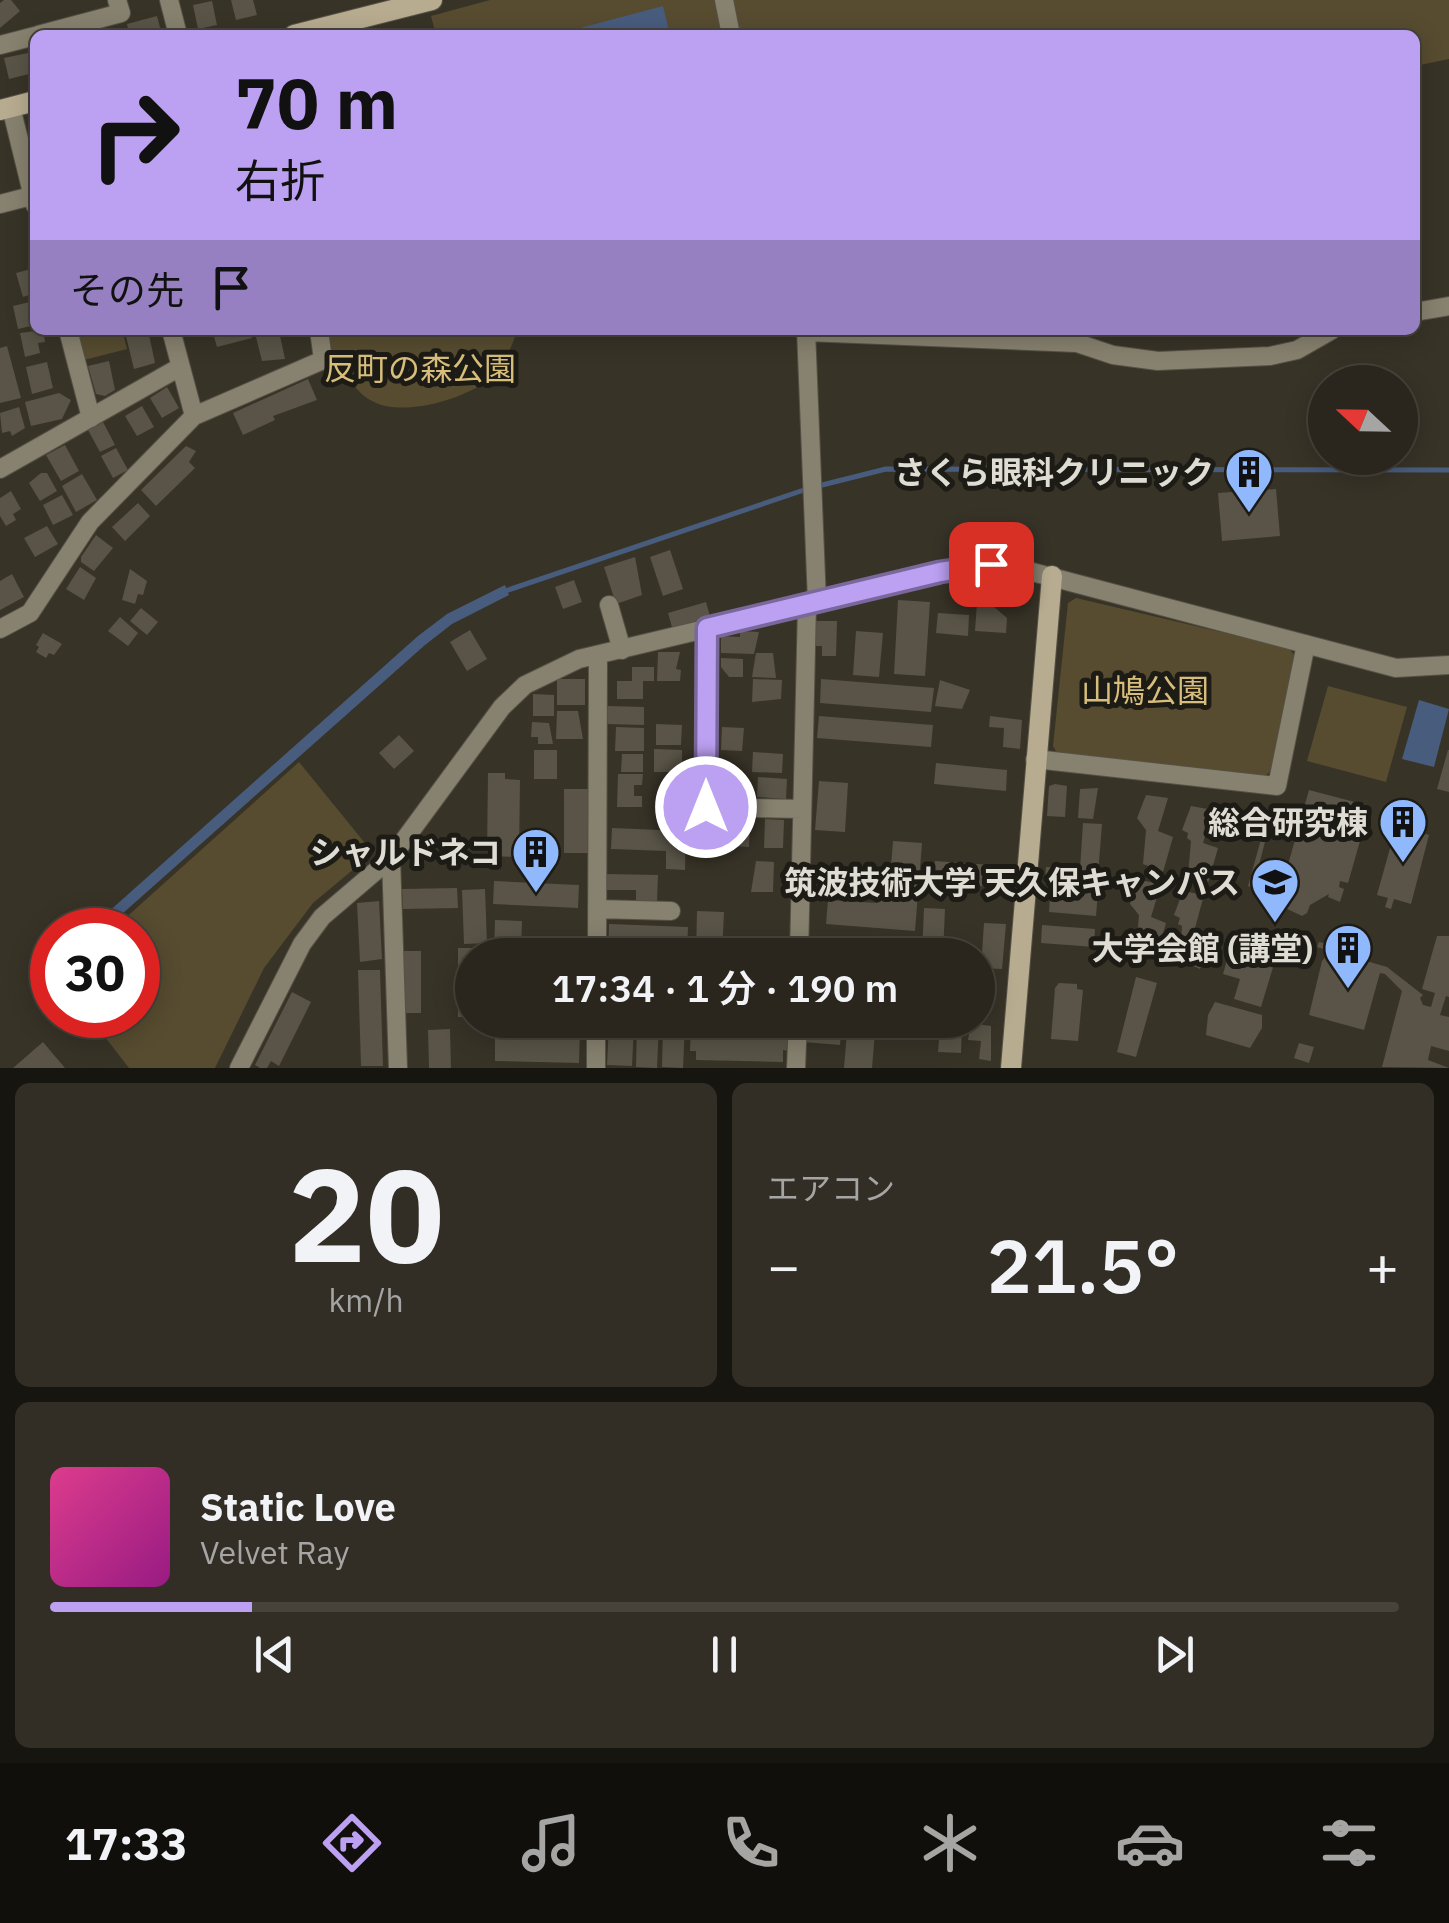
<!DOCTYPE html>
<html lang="ja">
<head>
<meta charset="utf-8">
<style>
	:root { --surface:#2a261d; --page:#322e26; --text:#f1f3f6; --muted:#a5a5a4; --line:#46433b; --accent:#bca0f2 }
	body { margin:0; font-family:"IBM Plex Sans","Noto Sans JP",sans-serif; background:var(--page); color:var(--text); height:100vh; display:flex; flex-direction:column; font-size:38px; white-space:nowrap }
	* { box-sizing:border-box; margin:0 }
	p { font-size:32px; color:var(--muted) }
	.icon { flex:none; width:55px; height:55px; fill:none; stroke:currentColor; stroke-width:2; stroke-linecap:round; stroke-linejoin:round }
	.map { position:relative; height:1068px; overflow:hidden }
	.panel { display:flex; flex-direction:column; gap:15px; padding:15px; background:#171510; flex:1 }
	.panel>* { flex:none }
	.top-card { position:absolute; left:30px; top:30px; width:1390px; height:305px; border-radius:15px; box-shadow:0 5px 25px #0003,0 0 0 2px var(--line); background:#bca0f2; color:#111; overflow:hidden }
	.needle { width:65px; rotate:292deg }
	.controls { position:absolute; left:1308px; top:365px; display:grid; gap:20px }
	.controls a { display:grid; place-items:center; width:110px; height:110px; border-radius:50%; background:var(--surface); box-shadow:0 5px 25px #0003,0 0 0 2px var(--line); font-size:50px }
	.speed { position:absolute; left:30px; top:908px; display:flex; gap:20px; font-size:50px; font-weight:700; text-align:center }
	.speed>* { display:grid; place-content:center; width:130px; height:130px; border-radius:50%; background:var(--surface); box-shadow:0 5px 25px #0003,0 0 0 2px var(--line); line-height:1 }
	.speed .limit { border:15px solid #d22; background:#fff; color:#111 }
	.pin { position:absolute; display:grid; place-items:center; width:85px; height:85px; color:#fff; margin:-42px; border-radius:20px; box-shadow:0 5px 15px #0006 }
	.me { position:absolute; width:110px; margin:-55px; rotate:0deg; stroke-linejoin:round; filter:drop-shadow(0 0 8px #0008) }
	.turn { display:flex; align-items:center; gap:35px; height:210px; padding:0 40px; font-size:45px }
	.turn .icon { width:130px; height:130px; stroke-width:2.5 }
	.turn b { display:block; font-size:70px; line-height:85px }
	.then { display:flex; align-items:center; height:95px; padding:0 40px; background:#0003; gap:20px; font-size:38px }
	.big { font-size:75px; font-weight:600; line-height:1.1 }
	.panel .tile { flex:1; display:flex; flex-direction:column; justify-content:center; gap:15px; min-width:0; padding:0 35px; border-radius:15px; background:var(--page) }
	.panel .dial { align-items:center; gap:0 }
	.dial b { font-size:130px; line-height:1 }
	.song { display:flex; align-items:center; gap:30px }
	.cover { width:120px; height:120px; border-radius:15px; background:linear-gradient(135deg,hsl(330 70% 55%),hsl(310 70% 35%)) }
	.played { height:10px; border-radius:5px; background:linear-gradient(90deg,var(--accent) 15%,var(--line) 15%) }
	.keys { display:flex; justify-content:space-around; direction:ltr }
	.heat { display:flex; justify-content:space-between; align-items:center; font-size:55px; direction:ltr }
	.panel .tiles { flex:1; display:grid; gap:15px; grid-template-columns:1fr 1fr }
	.tile:last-child { grid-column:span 2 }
	.trip { position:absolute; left:455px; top:938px; width:540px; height:100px; border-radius:50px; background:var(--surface); box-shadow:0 5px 25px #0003,0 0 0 2px var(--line); font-weight:600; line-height:100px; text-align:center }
	.dock { display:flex; height:160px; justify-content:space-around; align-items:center; background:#110f0c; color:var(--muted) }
	.dock .icon { width:70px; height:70px }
	.dock .active { color:var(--accent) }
	.dock b { font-size:45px; color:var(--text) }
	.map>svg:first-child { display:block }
	.green { fill:#574c30 }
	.water { fill:#485c7e }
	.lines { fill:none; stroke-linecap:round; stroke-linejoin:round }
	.stream { stroke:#485c7e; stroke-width:5 }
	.building { fill:#595447 }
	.street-casing { stroke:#565146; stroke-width:20 }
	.secondary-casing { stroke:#565146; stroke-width:22 }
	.street { stroke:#87816f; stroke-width:18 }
	.secondary { stroke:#b7ac90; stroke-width:20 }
	.route-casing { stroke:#7a689d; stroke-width:25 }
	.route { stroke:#bca0f2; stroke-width:18 }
	.labels { text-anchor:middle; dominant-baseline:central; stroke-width:10; stroke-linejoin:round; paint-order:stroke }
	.park-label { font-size:32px; fill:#d7be7b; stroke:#1d1b15 }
	.poi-label { font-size:32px; font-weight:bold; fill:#dfdcd4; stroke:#1d1b15; text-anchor:end }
</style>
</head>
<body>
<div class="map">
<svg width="1449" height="1068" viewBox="0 0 1449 1068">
	<rect width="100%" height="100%" fill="#383327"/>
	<path class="green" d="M490,0H715L724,35H436L431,16Z
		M731,0H1449V59L1415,66V35H741Z
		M77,330H122L127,349L84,360Z
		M326,330H518C512,343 507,361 497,372C475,397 405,418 374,402C357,394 348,378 338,362L334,363Z
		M1076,598L1289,648L1294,655L1271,770L1264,778L1057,753L1053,746L1068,603Z
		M1328,686L1407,707L1386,782L1307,761Z
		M299,762L373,853L313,903L264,968L215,1068H129L88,1015H138V930H112Z"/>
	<path class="water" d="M663,6L670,35H554Z
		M505,585L509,595L452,624L425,645L104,930H88L418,636L447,614Z
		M1419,700L1449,709L1434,767L1402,759Z"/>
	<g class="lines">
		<path class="stream" d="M818,486L886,469L1449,470
			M505,591L807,489"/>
	</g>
	<path class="building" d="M4,0H11L20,11L0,28V3Z
		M231,0H253L257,15L236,20Z
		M212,1L217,25L198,29L193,5Z
		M157,16L162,35H129L127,24Z
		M28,53L33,73L9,79L4,58Z
		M31,269L35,293L23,297L16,273Z
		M34,301L35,325L18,329L13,306Z
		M43,330L45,342L38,343L40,353L25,357L20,333Z
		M148,330L155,363L134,369L125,332Z
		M212,330H250L252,338L217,347Z
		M279,331L285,359L262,361L256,337Z
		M7,346L21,398L0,403V348Z
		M109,361L115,390L105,396L96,394L88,366Z
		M47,362L53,388L32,394L26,367Z
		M308,379L317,400L273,416L275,420L243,435L233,413Z
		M167,387L179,408L162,418L150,398Z
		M59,393L71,400L62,419L31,426L25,402Z
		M142,406L154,427L137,436L125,416Z
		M19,407L25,428L12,436L10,431L2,433L0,413Z
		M103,422L115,445L100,452L88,430Z
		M65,445L79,471L61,481L46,455Z
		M186,446L196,451L189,462L195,468L156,506L141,490Z
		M116,448L128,470L113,478L101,456Z
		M41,473H47L57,491L40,501L29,483Z
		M82,474L97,500L76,512L62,486Z
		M1276,489L1280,536L1222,541L1218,493Z
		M11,491L21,509L13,514L16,520L6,526L0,516V498Z
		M62,495L73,515L53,525L43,505Z
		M138,503L150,516L125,541L112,527Z
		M47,526L58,544L35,557L24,538Z
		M96,535L113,548L94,571L81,562V557Z
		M670,550L683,589L663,596L650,557Z
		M635,557L642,595L616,604L604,567Z
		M80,567L96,578L84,600L66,589Z
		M130,569L147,581L143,595L138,594L135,604L122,600Z
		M12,574L24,597L0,610V581Z
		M979,575L995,576L993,606L1007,618L1006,633L975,631Z
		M574,580L582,602L563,609L555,587Z
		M898,600L930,602L925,676L894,674Z
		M706,602L711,620L673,631L668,613Z
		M141,608L158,622L147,635L130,621Z
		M938,613L969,615L968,636L936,633Z
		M120,617L138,633L128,646L108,631Z
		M816,621H837L836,656H822V646H815Z
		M470,630L487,659L467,671L450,642Z
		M740,631L759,632L754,654L721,653V636L740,637Z
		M856,631L883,633L879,677L853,675Z
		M43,633L62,644L54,655L49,653L46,658L36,652L39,647L36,645Z
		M658,652H680L676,669L681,670L680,681H657Z
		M756,653H773L776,678L752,677Z
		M721,658L743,659V677H729L721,667Z
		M632,667H654V681H643V699H617V681H632Z
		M557,679H585V705H557Z
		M753,679L782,680L781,699L752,702Z
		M821,679L934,688L931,712L820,703Z
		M940,680L970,690L962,709L935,706Z
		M533,694L554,695V716H533Z
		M607,706L644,707V725L607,724Z
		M557,711H578L583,739H556Z
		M819,716L933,725L931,747L817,738Z
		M990,716L1022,720L1020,749L1003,747L1004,728L989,727Z
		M532,722L549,723L553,744H538V737H531Z
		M656,724L682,725L681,745H656Z
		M616,727L644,728V751H615Z
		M722,727L744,728L742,751L721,750Z
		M399,735L414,751L394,769L379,753Z
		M654,749L682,750V772H654Z
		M534,750H557V779H534Z
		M1448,750H1449V792L1437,789Z
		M753,752L783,754L782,773L752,772Z
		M622,754H643V772H621Z
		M936,763L1007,770L1006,791L934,784Z
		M488,773H505V779L520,780L519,857L487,856Z
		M618,774H643L642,785H634V796H642V807H617Z
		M758,777L787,779L786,799L757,797Z
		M670,779L690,780L689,811H669Z
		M819,781L848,783L845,832L815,830Z
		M1055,784L1067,786L1065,817L1047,816L1049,786Z
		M1098,788L1093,819L1078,818L1080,789Z
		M564,789H590V853H564Z
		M1309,790L1370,806L1348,883L1340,881L1339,887L1344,889L1340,902L1328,897L1329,894L1310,905L1307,913L1302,916L1277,904Z
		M1146,795L1168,798L1158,831L1173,837L1163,872L1143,864L1146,830L1137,818Z
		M1191,806L1213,810L1203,843L1218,848L1208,883L1188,875L1191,841L1187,838L1188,833L1182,830Z
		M1268,814L1272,815L1253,888L1248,886Z
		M698,815L720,816L718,848L696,847Z
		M730,819L750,820L749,847L729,846Z
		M765,819L784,820L783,848H764Z
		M1083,823L1102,824L1097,887L1045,884L1046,867L1080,869Z
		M1397,823L1429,835L1411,904L1394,899L1391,909L1385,907L1388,898L1377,895Z
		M686,824L685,870L666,869V851L611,849L612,828L660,830L666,825Z
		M893,841L922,843L915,931L826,924L828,900L878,903V891L889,892Z
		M756,861L774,862L773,892H751Z
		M935,861L991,865L990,887L933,881Z
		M605,874L658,875L657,902L636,901V890H605Z
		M1139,880L1161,884L1151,917L1166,923L1156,958L1136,949L1139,915L1130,904Z
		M494,881L579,885L578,908L493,904Z
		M457,888L458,908L403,909L402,889Z
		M1045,888L1098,891L1096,916L1049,912L1050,896L1042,894Z
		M485,889L487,943L464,944L462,890Z
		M1183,891L1204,895L1195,928L1210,934L1200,969L1180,960L1182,926L1178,924L1180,918L1174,915Z
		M379,901L382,959L360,962L357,903Z
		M924,908L945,909L943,955H922Z
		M697,911L724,912L722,955H696Z
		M495,920L522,921L521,951L532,952V955H494Z
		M984,923L1006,924L1002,969L981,968Z
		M609,924L688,927L687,951L640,948V955H608Z
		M1042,925L1095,929L1094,947L1041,943Z
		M1235,932L1258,938L1253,956L1259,958L1261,950L1277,954L1261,1007L1234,999L1240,979L1223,974Z
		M1437,936H1449V997L1446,996L1440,1015L1449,1017V1051L1431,1046L1428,1060L1449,1068L1382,1067L1402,991L1385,974L1380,973L1364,1030L1309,1015L1322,961L1330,951L1317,947L1319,942L1337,946L1342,954L1387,967L1423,995L1420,998L1423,1005L1431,1007L1435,993L1422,989Z
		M751,940L794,941V954L751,955Z
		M882,943L906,944L905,955H881Z
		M458,948H483V955H472V1017H458Z
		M401,951H421V1013H401Z
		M358,970H380L383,1066H361Z
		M1136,977L1157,983L1136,1057L1117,1052Z
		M1059,983L1077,984V989L1083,990L1078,1041L1051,1039L1055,988Z
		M292,992L311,1002L279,1066L271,1061L267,1068H260L255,1065Z
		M1215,1002L1262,1015V1028L1250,1048L1206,1035L1208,1015Z
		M691,1020H738L737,1026L691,1025Z
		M805,1020H842L840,1045L803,1042Z
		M848,1020L876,1021L872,1068H844Z
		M609,1023L634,1025L632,1066L607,1065Z
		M971,1023L991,1026V1061L979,1059L981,1041L968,1040Z
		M637,1024H659L657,1068L636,1067Z
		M663,1024L685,1025L683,1068L662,1067Z
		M495,1027L580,1029L579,1063L495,1061Z
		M940,1027L962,1028L961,1053L938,1052Z
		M450,1029L451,1068H429L428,1030Z
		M691,1029L790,1032V1051L783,1050V1062L696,1060V1051H690Z
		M43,1042L65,1068H13Z
		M1299,1043L1314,1047L1309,1063L1294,1058Z"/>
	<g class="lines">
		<g class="street-casing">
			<path id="street" d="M169,0L178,35
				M724,0L731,35
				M38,35L121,13L117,0
				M0,45L35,36
				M11,107L35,205
				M0,204L35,195
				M1415,312L1449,306
				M68,330L91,418
				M171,330L194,416
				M806,330L817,602
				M806,332L1077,343L1113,355L1158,361L1270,356L1297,350L1332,330
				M0,469L180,367
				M609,605L622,650
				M707,628L706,807L802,809
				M0,629L30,613L90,522L194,416L323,360L319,330
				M1035,759L1277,786L1306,644
				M391,858L398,1068
				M597,909L671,911
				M597,955L598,655
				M799,955L807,604
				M239,1068L302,944L322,917L391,858L502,707L525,685L579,659L941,573L991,565L1021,569L1396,668L1449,665
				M596,1068V1020
				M796,1068L798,1020"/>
		</g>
		<g class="secondary-casing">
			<path id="secondary" d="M294,35L432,0
				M0,110L35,101
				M1011,1068L1052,576"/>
		</g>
		<use href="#street" class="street"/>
		<use href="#secondary" class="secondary"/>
	</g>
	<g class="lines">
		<g class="route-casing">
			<path id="route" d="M706,807L707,628L940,572L991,564"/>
		</g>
		<use href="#route" class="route"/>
	</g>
	<defs>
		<g id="building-pin" transform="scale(2.5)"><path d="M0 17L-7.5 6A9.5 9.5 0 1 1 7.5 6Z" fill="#8fb8fd" stroke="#1d1b15"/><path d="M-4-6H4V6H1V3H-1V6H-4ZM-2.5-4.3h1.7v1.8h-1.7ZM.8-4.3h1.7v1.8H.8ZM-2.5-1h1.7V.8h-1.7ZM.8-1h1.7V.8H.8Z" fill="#111"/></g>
		<g id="university-pin" transform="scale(2.5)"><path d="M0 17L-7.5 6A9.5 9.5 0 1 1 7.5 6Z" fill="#8fb8fd" stroke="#1d1b15"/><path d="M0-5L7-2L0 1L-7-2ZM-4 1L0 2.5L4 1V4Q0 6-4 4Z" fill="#111"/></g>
	</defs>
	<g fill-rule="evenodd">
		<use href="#building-pin" x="1249" y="472"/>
		<use href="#building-pin" x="1403" y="822"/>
		<use href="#building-pin" x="536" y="852"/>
		<use href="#university-pin" x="1275" y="882"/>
		<use href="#building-pin" x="1348" y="948"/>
	</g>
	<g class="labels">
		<g class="park-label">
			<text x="420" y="368">反町の森公園</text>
			<text x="1145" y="690">山鳩公園</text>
		</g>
		<g class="poi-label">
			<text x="1214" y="472">さくら眼科クリニック</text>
			<text x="1368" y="822">総合研究棟</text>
			<text x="501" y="852">シャルドネコ</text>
			<text x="1240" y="882">筑波技術大学 天久保キャンパス</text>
			<text x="1313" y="948">大学会館 (講堂)</text>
		</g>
	</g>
</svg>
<div class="controls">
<a><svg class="needle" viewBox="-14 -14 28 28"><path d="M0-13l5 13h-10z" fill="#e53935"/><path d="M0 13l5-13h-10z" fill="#a5a5a4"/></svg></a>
</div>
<div class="speed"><div class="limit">30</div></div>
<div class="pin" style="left:991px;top:564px;background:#d93025"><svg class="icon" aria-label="arrive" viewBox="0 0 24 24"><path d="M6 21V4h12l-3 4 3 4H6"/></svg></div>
<svg class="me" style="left:706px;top:807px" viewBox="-20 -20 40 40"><circle r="17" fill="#bca0f2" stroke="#fff" stroke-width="3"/><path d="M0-11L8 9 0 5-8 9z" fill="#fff"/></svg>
<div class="trip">17:34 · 1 分 · 190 m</div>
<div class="top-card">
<div class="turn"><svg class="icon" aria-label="right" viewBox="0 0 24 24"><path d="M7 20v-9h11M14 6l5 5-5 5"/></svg><div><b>70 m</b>右折</div></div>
<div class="then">その先<svg class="icon" aria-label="arrive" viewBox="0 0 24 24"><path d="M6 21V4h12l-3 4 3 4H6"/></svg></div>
</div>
</div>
<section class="panel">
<div class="tiles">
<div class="tile dial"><b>20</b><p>km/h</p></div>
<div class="tile"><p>エアコン</p>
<div class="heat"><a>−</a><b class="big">21.5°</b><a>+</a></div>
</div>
<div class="tile">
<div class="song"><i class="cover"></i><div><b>Static Love</b><p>Velvet Ray</p></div></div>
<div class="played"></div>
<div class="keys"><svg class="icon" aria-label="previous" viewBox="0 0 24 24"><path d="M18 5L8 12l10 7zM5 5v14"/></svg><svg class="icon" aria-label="pause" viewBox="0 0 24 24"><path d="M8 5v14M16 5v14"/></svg><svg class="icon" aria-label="next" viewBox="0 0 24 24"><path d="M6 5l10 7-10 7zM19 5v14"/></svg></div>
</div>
</div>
</section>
<nav class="dock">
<b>17:33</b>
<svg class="icon active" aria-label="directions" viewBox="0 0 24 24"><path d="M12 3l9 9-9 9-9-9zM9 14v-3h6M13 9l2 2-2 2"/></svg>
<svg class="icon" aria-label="music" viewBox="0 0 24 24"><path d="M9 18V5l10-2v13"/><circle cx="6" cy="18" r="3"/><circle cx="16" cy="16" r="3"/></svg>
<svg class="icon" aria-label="phone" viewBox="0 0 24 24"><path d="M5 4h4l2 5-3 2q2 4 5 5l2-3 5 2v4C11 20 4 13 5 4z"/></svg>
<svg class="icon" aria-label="climate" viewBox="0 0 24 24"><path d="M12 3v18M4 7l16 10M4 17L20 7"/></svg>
<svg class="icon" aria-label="car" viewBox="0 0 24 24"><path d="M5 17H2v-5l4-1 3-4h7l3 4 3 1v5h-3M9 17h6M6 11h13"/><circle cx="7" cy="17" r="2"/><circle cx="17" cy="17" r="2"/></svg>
<svg class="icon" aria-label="filters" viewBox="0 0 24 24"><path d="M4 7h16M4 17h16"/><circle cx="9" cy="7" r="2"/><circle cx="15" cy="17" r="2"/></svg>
</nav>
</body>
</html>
